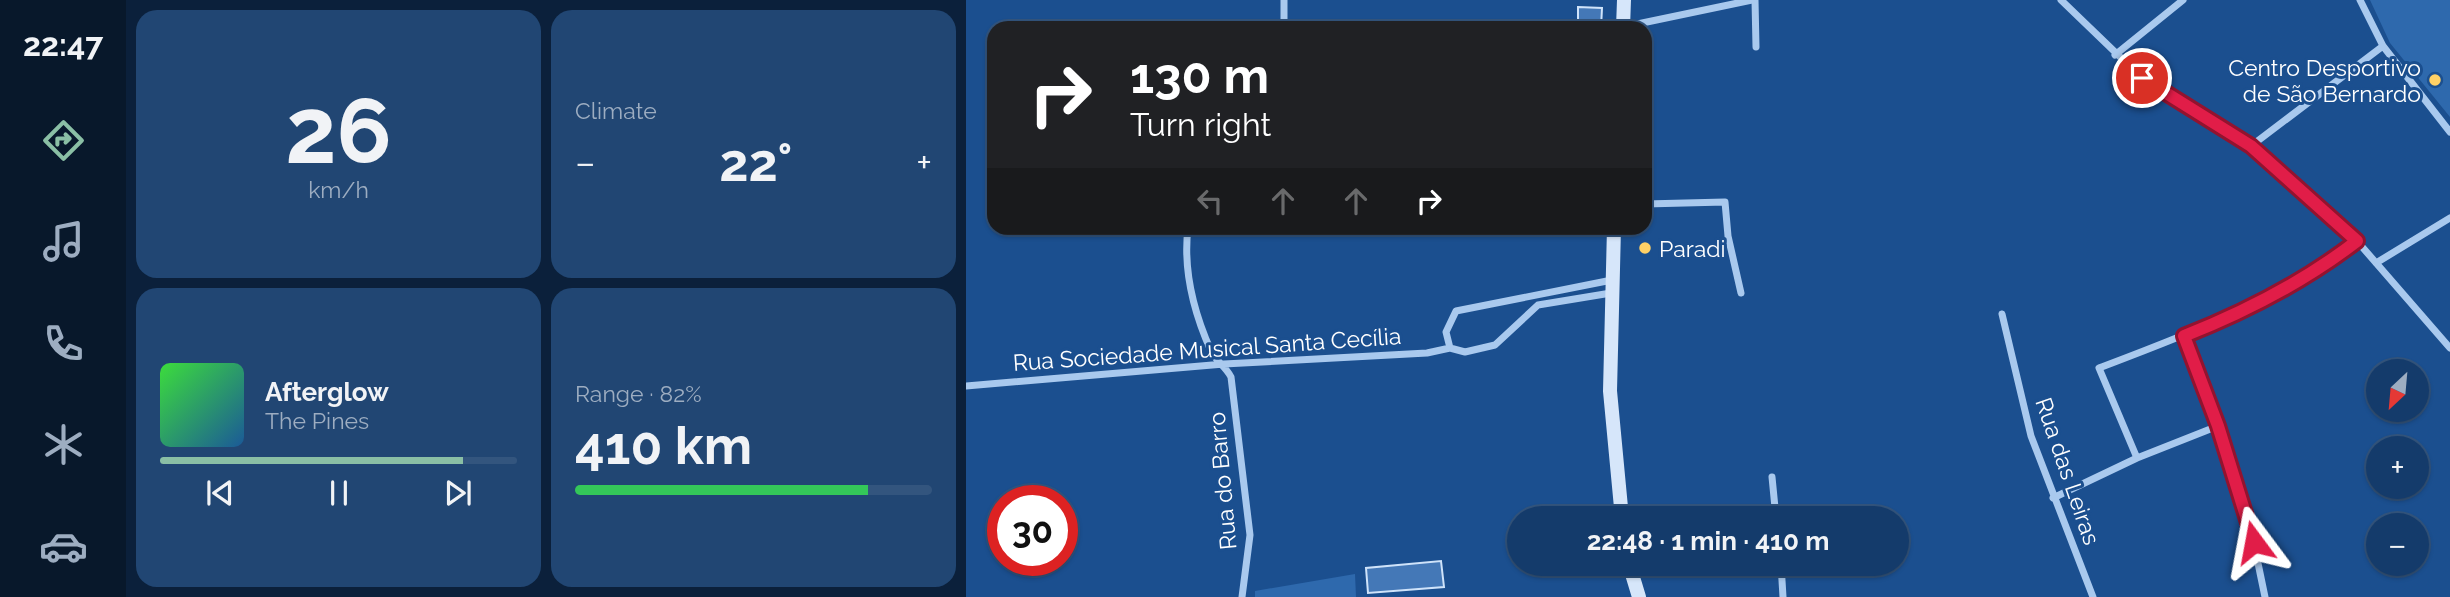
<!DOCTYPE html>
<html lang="en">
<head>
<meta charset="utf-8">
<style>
	:root { --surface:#143b6b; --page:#214673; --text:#f1f3f6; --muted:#9dadc1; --line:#33557e; --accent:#8abfa5 }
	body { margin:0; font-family:Raleway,sans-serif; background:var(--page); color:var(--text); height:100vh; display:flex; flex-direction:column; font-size:26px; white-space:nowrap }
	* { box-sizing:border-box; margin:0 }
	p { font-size:23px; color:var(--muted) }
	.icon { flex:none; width:38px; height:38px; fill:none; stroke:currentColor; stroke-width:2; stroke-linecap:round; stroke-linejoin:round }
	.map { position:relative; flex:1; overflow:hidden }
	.sheet { display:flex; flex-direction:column; gap:10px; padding:10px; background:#0b203b; width:840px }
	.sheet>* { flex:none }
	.top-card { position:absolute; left:21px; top:21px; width:665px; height:214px; border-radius:21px; box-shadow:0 2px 5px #0004,0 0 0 2px var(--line); background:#202124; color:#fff; overflow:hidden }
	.needle { width:46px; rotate:206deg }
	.fabs { position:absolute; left:1400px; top:359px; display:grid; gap:14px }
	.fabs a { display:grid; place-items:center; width:63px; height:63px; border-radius:50%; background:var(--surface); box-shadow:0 2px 5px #0004,0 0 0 2px var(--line); font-size:35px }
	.speed { position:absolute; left:21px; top:485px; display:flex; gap:14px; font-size:35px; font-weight:700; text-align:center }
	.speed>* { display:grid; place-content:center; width:91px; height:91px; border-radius:50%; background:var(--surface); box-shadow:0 2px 5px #0004,0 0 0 2px var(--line); line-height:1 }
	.speed .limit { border:10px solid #d22; background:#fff; color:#111 }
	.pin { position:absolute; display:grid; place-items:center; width:60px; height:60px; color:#fff; margin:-30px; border:4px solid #fff; border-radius:50%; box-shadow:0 2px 7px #0007 }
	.me { position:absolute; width:77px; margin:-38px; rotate:347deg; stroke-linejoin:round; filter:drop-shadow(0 0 5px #0008) }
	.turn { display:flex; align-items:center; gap:24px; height:147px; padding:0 28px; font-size:32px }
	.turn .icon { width:91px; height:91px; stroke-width:2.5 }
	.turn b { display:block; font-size:49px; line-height:60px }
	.lanes { display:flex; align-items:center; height:66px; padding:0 28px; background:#0003; justify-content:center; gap:35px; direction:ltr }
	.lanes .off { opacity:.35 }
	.big { font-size:52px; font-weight:700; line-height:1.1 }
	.sheet .card { flex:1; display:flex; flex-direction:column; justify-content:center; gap:10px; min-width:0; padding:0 24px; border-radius:21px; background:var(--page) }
	.sheet .dial { align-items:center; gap:0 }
	.dial b { font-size:91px; line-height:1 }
	.song { display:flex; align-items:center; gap:21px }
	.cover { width:84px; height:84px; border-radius:10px; background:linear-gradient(135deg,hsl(120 70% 55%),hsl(210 70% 35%)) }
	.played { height:7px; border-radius:4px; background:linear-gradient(90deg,var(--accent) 85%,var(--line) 85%) }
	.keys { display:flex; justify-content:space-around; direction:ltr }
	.heat { display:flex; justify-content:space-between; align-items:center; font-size:38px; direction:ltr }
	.charge { height:10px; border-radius:5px; background:linear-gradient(90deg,#34c759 82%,var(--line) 0) }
	.sheet .tiles { flex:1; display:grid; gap:10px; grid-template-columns:repeat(2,1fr) }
	.trip { position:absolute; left:541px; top:506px; width:402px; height:70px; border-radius:35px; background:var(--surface); box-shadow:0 2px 5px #0004,0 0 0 2px var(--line); font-weight:700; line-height:70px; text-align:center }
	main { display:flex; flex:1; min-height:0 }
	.dock { display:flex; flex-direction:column; width:126px; justify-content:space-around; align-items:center; background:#08182b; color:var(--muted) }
	.dock .icon { width:49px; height:49px }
	.dock .current { color:var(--accent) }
	.dock b { font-size:32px; color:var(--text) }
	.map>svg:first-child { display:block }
	.green { fill:#2e69ad }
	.building { fill:#4478b7; stroke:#cfe3fa; stroke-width:2 }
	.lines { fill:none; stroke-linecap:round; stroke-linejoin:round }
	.street { stroke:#a9c9ee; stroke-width:7 }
	.secondary { stroke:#d6e6fa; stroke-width:14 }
	.route-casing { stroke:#92132f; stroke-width:18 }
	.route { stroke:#e11d48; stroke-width:12 }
	.poi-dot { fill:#ffd166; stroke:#1b4f8f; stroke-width:2.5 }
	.labels { text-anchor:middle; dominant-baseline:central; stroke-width:6; stroke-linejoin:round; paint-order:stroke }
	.poi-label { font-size:23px; fill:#fff; stroke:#1b4f8f; text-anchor:end }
	.street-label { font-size:23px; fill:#fff; stroke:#1b4f8f }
</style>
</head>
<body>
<main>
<nav class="dock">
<b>22:47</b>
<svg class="icon current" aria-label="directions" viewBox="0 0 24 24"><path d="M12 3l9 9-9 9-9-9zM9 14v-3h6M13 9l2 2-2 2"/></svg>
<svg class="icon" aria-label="music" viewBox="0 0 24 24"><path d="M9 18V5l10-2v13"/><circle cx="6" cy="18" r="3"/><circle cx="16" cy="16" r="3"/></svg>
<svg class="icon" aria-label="phone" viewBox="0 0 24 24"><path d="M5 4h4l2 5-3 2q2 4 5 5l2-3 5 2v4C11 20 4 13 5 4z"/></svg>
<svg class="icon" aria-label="climate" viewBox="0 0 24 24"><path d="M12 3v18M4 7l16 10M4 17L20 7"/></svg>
<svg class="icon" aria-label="car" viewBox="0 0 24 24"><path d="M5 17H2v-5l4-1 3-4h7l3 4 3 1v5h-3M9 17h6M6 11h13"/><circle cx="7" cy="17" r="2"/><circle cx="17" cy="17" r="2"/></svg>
</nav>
<section class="sheet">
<div class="tiles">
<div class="card dial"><b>26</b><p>km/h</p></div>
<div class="card"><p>Climate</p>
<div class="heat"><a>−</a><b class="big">22°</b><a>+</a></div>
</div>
<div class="card">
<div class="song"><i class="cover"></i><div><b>Afterglow</b><p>The Pines</p></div></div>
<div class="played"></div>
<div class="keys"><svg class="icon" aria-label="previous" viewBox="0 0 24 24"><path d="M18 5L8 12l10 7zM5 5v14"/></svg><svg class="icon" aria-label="pause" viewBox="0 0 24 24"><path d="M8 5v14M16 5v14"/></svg><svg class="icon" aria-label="next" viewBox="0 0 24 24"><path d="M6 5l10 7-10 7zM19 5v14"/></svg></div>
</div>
<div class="card"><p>Range · 82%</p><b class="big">410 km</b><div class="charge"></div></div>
</div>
</section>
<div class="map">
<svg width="1484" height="597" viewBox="0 0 1484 597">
	<rect width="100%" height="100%" fill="#1b4f8f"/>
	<path class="green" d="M1404,0H1484V117L1424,43Z
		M389,574L390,597H289V591Z"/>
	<path class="building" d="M612,7L636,8L635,28H612Z
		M475,561L478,587L402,593L400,568Z"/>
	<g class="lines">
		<path class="street" d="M789,0L790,47
			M1095,0L1176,78L1285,146L1391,241L1484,348
			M1394,0L1417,46L1484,132
			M657,27L786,0
			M318,28V0
			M1149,55L1217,0
			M1285,146L1417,46
			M679,204L759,202L762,236L775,293
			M222,228C217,269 228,313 245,351C249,360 260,367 265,377L284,535L276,597
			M1410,263L1484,218
			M1036,314L1065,436L1127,597
			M1218,336L1282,515L1299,597
			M484,348L480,332L490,311L646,280
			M0,386L258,364L461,353L484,348L499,352L529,345L572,305L645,293
			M1171,458L1133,368C1223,334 1314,300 1391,241
			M806,477L810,518
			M1087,498L1171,458L1252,426
			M815,564L817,597"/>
		<path class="secondary" d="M657,28L658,0
			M648,228L644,391L656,518
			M663,564L673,597"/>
	</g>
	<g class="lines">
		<g class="route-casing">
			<path id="route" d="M1176,78L1285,146L1391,241C1339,281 1279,312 1218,336L1252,426L1288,542"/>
		</g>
		<use href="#route" class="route"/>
	</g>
	<g class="poi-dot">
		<circle cx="1469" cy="80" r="7"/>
		<circle cx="679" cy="248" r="7"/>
	</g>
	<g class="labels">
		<g class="poi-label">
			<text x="1455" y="67">Centro Desportivo<tspan x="1455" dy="26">de São Bernardo</tspan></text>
			<text x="693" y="248" text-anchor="start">Paradi</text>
		</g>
		<g class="street-label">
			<text transform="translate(241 349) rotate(-4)">Rua Sociedade Musical Santa Cecília</text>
			<text transform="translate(1102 471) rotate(71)">Rua das Leiras</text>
			<text transform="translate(256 481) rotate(-95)">Rua do Barro</text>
		</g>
	</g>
</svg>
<div class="fabs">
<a><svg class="needle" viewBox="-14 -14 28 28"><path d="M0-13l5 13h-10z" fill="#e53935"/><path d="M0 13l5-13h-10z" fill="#9dadc1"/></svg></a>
<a>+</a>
<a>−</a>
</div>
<div class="speed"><div class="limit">30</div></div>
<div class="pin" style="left:1176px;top:78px;background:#d93025"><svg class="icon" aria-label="arrive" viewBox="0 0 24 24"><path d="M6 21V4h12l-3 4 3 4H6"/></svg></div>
<svg class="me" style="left:1288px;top:542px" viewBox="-20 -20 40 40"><path d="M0-17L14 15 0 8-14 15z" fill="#e11d48" stroke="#fff" stroke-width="4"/></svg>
<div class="trip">22:48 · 1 min · 410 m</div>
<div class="top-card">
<div class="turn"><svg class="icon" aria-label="right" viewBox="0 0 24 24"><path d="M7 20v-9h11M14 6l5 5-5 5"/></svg><div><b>130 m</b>Turn right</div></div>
<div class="lanes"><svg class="icon off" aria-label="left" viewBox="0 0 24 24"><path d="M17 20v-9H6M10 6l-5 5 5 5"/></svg><svg class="icon off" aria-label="ahead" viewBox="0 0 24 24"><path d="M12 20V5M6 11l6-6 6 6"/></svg><svg class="icon off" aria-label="ahead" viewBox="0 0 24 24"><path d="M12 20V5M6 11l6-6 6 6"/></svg><svg class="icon" aria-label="right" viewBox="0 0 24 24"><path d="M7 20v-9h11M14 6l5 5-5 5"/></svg></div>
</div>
</div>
</main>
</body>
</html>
